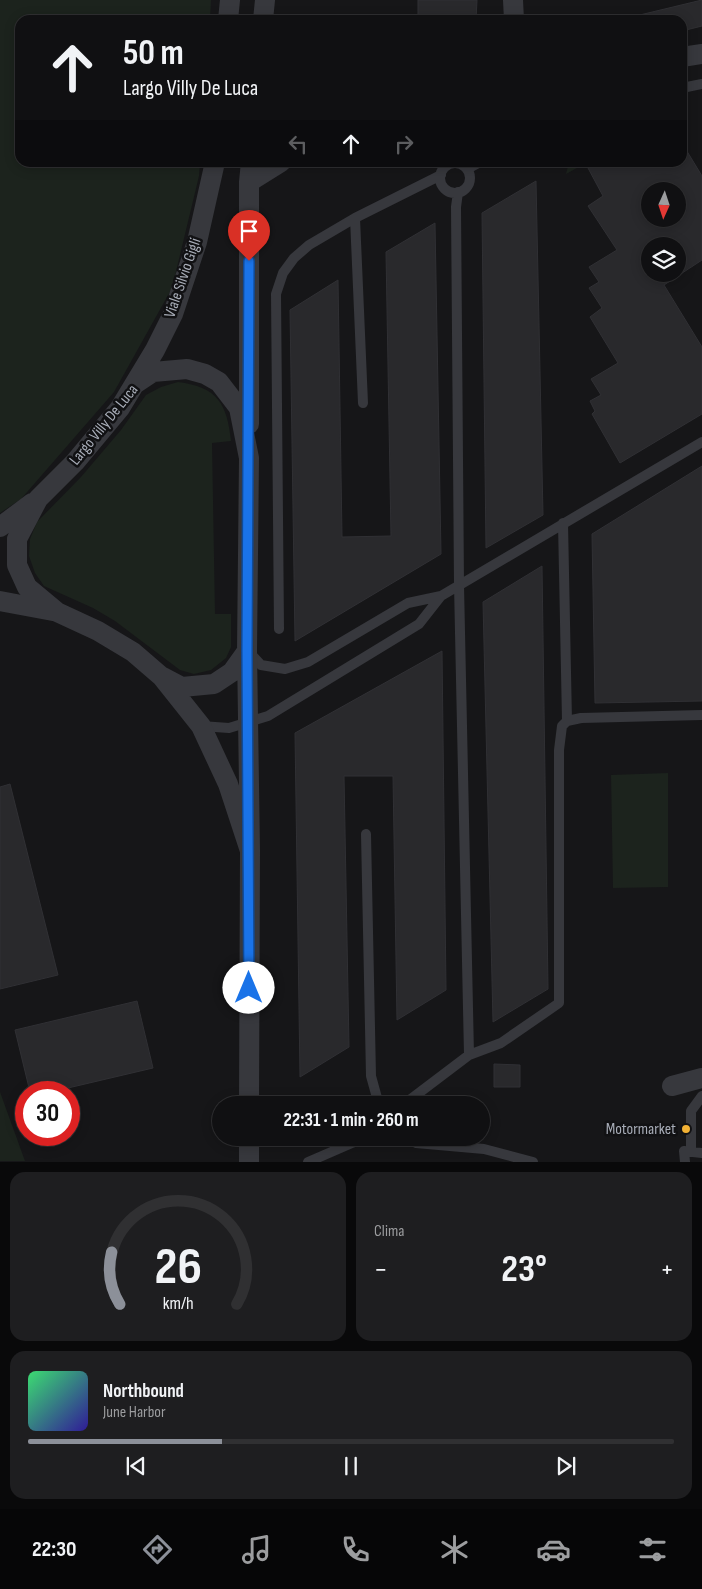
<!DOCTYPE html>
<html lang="it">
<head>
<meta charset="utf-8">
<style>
	:root { --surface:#101012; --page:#1e1e20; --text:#f1f3f6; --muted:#9c9d9f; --line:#303032; --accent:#8c9099 }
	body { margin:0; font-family:"Sofia Sans Condensed",sans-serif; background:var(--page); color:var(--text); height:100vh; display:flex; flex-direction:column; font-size:19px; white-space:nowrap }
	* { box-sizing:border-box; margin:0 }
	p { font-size:16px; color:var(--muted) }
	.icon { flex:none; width:28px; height:28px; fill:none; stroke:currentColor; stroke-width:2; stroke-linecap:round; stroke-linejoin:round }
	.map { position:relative; height:1162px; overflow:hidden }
	.side { display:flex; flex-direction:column; gap:10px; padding:10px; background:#09090a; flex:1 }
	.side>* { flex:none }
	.top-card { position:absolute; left:15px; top:15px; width:672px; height:152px; border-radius:15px; box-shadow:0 2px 12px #0003,0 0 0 1px var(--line); background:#101012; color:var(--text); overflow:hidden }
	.needle { width:32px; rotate:183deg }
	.tools { position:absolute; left:641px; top:182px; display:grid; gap:10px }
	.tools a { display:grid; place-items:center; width:45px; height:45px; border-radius:50%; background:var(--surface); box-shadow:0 2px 12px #0003,0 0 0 1px var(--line); font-size:25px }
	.speed { position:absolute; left:15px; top:1081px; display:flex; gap:10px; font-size:25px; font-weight:700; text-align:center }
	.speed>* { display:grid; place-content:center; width:65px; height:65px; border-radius:50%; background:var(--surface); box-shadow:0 2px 12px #0003,0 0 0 1px var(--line); line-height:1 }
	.speed .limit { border:8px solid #d22; background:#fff; color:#111 }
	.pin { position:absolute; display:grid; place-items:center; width:42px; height:42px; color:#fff; margin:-51px -21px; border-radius:50% 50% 50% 0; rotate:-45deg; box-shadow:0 0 5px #0007 }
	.pin .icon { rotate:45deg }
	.me { position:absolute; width:55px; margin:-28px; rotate:0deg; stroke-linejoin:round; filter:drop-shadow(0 0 4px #0008) }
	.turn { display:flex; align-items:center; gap:18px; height:105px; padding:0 25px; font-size:22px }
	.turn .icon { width:65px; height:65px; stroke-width:2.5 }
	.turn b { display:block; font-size:35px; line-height:42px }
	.lanes { display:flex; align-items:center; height:48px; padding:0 25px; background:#0003; justify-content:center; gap:25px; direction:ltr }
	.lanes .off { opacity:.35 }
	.big { font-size:38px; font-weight:700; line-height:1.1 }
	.side .card { flex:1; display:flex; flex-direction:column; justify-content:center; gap:8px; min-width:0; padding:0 18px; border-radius:15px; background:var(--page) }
	.side .dial { align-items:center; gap:0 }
	.dial svg { height:130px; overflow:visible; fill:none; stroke:var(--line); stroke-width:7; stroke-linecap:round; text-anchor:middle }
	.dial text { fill:var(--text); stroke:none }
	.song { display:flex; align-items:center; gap:15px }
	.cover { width:60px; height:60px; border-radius:8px; background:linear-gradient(135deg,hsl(140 70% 55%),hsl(250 70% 35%)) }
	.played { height:5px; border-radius:2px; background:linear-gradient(90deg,var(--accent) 30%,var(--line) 30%) }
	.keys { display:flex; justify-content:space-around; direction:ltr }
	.heat { display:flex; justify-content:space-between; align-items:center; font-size:28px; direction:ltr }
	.side .tiles { flex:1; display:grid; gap:10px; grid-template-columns:1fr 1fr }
	.card:last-child { grid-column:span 2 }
	.trip { position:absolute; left:212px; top:1096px; width:278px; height:50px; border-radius:25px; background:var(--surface); box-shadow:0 2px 12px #0003,0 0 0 1px var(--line); font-weight:700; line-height:50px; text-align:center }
	.menu { display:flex; height:80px; justify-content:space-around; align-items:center; background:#060607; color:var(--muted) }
	.menu .icon { width:35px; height:35px }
	.menu .selected { color:var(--accent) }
	.menu b { font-size:22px; color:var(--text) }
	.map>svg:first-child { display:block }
	.green { fill:#1c231d }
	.building { fill:#29292c; stroke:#303034; fill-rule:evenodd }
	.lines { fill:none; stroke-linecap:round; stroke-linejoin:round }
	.lane { stroke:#37383d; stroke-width:10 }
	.street { stroke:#37383d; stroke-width:20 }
	.route-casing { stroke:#114b97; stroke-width:12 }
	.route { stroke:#1a73e8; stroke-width:9 }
	.poi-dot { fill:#f2b134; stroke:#111113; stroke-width:2 }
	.labels { text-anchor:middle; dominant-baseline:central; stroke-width:5; stroke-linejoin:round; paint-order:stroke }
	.street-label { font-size:16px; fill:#a8adb8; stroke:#111113 }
	.poi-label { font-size:16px; fill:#a8adb8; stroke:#111113; text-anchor:end }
</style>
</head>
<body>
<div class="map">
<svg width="702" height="1162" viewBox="0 0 702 1162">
	<rect width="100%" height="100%" fill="#161618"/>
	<path class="green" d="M0,0H211L210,20H20V162L200,163L199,176L172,288L114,392L21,499L0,513Z
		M569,163V162L586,163L566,174Z
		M178,382C217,387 227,403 231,441L212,443L215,614H231V647L226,658L211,670L194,674L180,670L115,621L93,608L44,586L35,573L29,556L30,539L37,522L81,477L121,430L146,395L161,387Z
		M668,773V887L613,888L611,775Z
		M0,1092L25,1161H0Z"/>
	<path class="building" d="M418,0H477L476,20H418Z
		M702,0V26L682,31V20H619Z
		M682,143L702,176V260L664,285L702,347V414L620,463L592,414L595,411L590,401L601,395L591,379L618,363L590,317L602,308L589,288L599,282L589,267L617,250L588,206L603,196L588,168L598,162H682ZM650,191H678V219H650ZM650,246H678V274H650Z
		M536,181L543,515L486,548L482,213Z
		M435,223L441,554L295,641L290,310L338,280L342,537L391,536L386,252Z
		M702,466V701L595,703L592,534Z
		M542,566L548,989L493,1022L483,602Z
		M442,651L446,990L397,1020L393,776H344L349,1047L300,1077L295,733Z
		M10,784L58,975L0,989V787Z
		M137,1001L153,1068L51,1092H30L15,1030Z
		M494,1064L520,1065V1087H494Z"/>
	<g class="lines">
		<path class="lane" d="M682,88L702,84
			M440 178a15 15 0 1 1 30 0a15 15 0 1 1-30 0Z
			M467,169L480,162
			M458,192L456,207L459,585L469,1055
			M355,218L363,403
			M563,523L567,721
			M441,596L702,442
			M279,629L276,294L283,273L294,258L309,245L355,218L441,175
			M201,726L229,728L268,716L419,624L441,596L408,603L308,662L285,669L261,665L248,651
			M366,834L371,1076L379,1105
			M403,1105L469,1055L501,1043L559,1003V750L562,726L567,721L581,718L702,715
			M407,1138L416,1143L484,1149L533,1162
			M691,1152V1111L702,1096
			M308,1162L352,1143L360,1138
			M685,1162L684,1151L702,1153"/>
		<path class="street" d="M513,0L514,20
			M228,20L230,0
			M263,20L265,0
			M682,57L702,54
			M215,162L197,242L173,314L155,350L120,408L75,462L38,499L17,539V565L27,587L57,612L98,631L133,652L162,677L201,726L228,784L250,851
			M249,182L281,162
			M135,384L153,372L187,369L205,374L219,382L239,408L249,458L247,651L250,851L249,1105
			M249,424V182L251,162
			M0,527L32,503
			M0,601L53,611
			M163,677L182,687L214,684L232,672L247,651
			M672,1086L702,1078
			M249,1162V1138"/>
	</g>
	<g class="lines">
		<g class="route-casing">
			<path id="route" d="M249,261L247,651L249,988"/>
		</g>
		<use href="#route" class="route"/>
	</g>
	<circle class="poi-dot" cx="686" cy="1129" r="5"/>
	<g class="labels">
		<g class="street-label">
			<text transform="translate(183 278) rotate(-71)">Viale Silvio Gigli</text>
			<text transform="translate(104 425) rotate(-51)">Largo Villy De Luca</text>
		</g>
		<g class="poi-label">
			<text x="676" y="1129">Motormarket</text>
		</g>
	</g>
</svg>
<div class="tools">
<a><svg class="needle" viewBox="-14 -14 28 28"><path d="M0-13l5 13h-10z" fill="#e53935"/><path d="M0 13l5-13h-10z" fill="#9c9d9f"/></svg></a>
<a><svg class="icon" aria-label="layers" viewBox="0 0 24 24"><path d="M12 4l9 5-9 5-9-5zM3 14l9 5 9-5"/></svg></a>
</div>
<div class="speed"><div class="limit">30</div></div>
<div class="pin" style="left:249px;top:261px;background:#d93025"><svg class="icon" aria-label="arrive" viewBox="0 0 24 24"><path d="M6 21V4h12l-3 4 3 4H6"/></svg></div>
<svg class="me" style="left:249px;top:988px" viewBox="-20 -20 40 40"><circle r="19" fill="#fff"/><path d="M0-13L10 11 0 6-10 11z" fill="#1a73e8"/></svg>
<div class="trip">22:31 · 1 min · 260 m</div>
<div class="top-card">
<div class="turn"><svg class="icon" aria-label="ahead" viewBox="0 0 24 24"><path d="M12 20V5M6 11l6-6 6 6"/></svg><div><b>50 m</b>Largo Villy De Luca</div></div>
<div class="lanes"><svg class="icon off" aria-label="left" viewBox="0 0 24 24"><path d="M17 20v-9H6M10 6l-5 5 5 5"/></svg><svg class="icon" aria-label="ahead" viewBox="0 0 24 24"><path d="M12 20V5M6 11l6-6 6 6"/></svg><svg class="icon off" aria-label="right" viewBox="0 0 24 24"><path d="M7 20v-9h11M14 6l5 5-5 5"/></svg></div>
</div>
</div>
<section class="side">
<div class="tiles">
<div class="card dial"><svg viewBox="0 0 100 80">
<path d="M14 69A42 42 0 1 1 86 69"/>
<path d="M14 69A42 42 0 0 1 9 37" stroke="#8c9099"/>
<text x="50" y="56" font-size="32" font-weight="700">26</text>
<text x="50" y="72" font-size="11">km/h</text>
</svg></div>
<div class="card"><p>Clima</p>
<div class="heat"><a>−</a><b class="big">23°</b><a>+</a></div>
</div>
<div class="card">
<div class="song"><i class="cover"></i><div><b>Northbound</b><p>June Harbor</p></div></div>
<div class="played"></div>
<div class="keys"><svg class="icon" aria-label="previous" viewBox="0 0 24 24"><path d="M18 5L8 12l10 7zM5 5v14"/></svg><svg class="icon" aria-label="pause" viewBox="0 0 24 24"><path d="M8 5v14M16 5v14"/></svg><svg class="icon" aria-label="next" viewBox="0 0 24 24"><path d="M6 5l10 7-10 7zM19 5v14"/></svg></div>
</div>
</div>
</section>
<nav class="menu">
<b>22:30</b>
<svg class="icon selected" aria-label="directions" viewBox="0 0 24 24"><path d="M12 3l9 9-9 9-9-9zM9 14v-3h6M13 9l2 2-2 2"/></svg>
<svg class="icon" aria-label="music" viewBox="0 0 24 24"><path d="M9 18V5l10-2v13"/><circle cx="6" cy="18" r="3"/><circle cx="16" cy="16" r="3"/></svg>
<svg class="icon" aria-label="phone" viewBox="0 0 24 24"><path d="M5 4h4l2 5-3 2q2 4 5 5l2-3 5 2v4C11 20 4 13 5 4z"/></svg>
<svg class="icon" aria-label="climate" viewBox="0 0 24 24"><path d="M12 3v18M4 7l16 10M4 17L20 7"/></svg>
<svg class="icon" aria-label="car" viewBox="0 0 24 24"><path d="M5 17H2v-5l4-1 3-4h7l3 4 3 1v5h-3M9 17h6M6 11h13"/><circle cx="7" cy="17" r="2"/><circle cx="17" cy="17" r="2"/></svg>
<svg class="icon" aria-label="filters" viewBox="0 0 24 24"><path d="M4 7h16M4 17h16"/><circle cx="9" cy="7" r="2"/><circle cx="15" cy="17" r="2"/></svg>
</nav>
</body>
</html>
